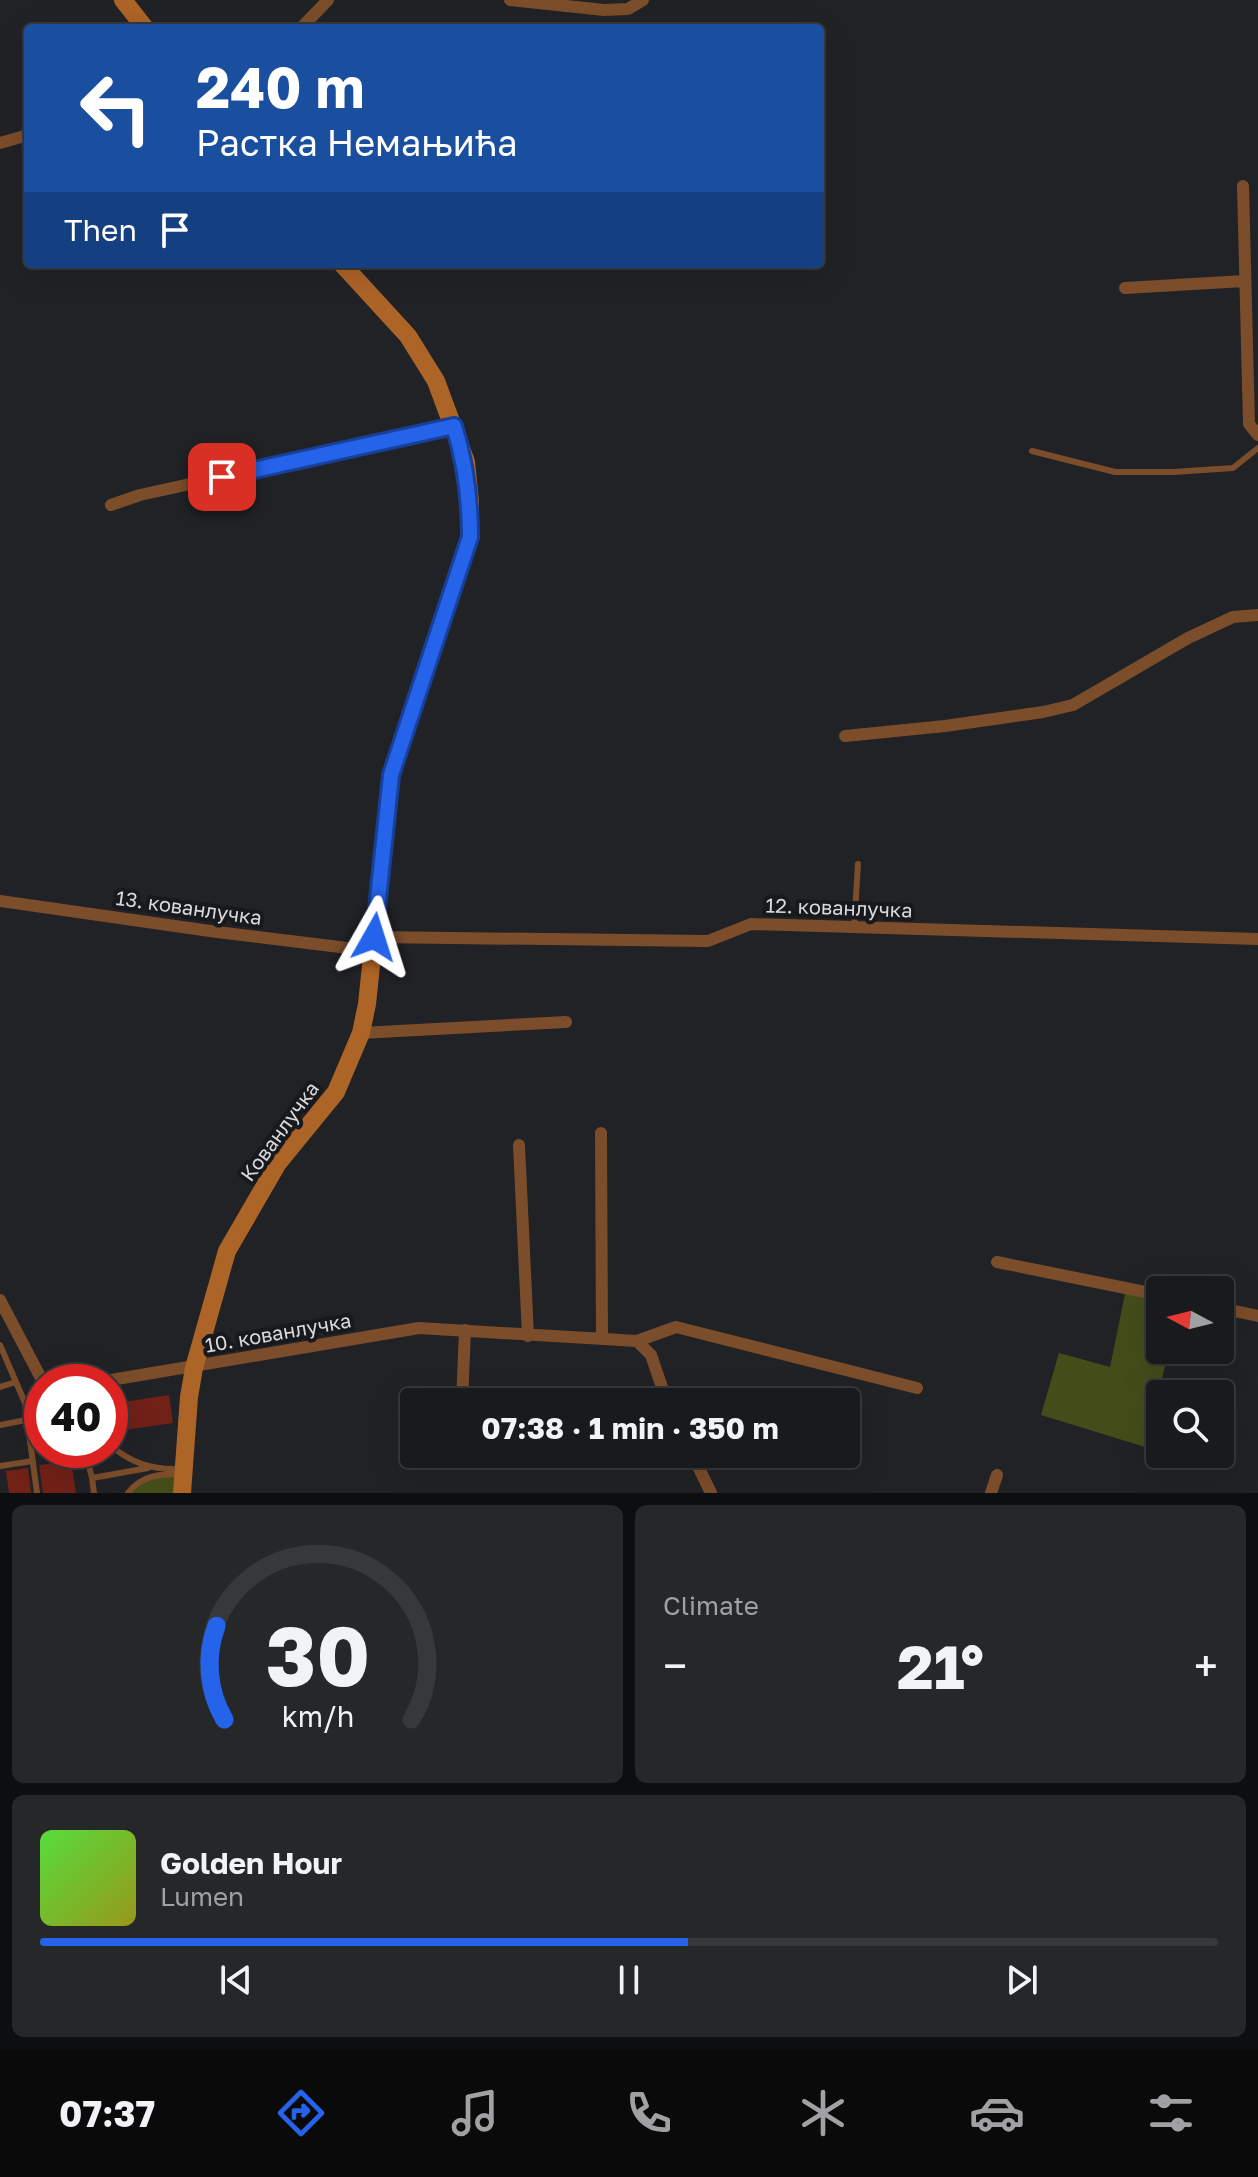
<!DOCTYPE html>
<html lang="en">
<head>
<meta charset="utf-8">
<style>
	:root { --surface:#181a1c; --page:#252729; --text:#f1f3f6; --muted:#9fa1a3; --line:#36383b; --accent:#2563eb }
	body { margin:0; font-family:"Golos Text",sans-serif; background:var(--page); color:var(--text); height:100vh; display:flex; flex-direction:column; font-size:30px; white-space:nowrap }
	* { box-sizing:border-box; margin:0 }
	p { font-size:26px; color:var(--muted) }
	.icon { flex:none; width:44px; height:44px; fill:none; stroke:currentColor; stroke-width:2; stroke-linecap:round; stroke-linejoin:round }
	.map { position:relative; height:1493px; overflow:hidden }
	.drawer { display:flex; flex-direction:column; gap:12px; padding:12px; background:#0d0e0f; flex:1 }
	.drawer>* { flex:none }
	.top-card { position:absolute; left:24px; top:24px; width:800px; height:244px; border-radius:8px; box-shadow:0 8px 32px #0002,0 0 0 2px var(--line); background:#1a4fa0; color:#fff; overflow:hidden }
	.needle { width:52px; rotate:277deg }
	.tools { position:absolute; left:1146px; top:1276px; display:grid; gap:16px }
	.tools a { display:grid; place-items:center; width:88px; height:88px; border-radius:8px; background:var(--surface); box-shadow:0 8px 32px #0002,0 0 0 2px var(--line); font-size:40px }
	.speed { position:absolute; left:24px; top:1364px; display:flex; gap:16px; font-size:40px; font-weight:700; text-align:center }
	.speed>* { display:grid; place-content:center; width:104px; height:104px; border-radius:50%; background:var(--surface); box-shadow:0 8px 32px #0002,0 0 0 2px var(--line); line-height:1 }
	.speed .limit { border:12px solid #d22; background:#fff; color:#111 }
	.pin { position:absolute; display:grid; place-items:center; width:68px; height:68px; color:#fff; margin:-34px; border-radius:16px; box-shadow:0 4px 12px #0006 }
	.me { position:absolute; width:88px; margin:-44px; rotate:6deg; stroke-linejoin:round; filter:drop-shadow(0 0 6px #0008) }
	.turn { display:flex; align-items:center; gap:28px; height:168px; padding:0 40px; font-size:36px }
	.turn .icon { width:104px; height:104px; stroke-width:2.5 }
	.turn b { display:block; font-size:56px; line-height:68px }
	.then { display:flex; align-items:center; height:76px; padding:0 40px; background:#0003; gap:16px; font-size:30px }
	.big { font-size:60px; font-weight:700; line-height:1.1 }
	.drawer .widget { flex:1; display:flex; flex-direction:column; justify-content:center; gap:12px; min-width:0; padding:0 28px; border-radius:12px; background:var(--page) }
	.drawer .dial { align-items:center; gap:0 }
	.dial svg { height:208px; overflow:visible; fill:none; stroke:var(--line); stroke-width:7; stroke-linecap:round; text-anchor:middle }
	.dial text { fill:var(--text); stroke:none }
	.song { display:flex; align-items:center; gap:24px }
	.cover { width:96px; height:96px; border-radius:12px; background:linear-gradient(135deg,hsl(110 70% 55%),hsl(60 70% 35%)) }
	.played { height:8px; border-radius:4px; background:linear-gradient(90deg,var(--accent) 55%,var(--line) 55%) }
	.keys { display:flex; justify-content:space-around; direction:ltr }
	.heat { display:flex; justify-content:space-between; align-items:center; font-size:44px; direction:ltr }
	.drawer .tiles { flex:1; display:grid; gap:12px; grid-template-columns:1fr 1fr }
	.widget:last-child { grid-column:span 2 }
	.trip { position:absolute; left:400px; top:1388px; width:460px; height:80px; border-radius:8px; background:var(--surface); box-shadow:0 8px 32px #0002,0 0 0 2px var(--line); font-weight:700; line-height:80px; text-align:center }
	.tab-bar { display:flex; height:128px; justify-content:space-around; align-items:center; background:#0a0a0b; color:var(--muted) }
	.tab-bar .icon { width:56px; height:56px }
	.tab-bar .active { color:var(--accent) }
	.tab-bar b { font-size:36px; color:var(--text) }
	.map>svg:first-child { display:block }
	.green { fill:#444d1a }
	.building { fill:#722117 }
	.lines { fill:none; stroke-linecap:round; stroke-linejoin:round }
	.lane { stroke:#7b4d2a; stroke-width:6 }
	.street { stroke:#7b4d2a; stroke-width:12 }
	.secondary { stroke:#ad6427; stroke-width:18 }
	.route-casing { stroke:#184099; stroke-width:20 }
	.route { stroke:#2563eb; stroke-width:14 }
	.labels { text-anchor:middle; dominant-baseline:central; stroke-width:8; stroke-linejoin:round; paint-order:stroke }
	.street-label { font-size:20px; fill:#d9dadd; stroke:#17191d }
</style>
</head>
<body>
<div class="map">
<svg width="1258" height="1493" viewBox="0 0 1258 1493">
	<rect width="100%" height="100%" fill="#202226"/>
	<path class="green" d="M1126,1289L1160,1295V1350H1169L1145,1447L1041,1415L1059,1353L1110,1367Z
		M183,1474L182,1493H128L144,1479Z"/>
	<path class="building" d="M169,1395L173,1423L110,1432V1404Z
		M71,1461L76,1493H43L39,1465Z
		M28,1468L31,1493H9L6,1471Z"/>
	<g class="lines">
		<path class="lane" d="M1032,451L1115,472H1173L1233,468L1258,448
			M854,927L858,864
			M0,1345L25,1403L37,1493
			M0,1387L16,1382
			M0,1425L42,1417
			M110,1445C131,1463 152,1470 179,1469
			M85,1450L92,1478
			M0,1466L33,1461
			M94,1493L92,1478L148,1468
			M128,1493C142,1475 160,1474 182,1474"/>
		<path class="street" d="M510,0L604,10L628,9L643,0
			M301,28L328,0
			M0,143L28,135
			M1243,186L1249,424L1258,435
			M1125,288L1244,281
			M111,505L140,495L454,426
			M845,736L945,726L1043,712L1073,705L1188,638L1233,617L1258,615
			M0,901L217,932L372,951
			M374,937L708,941L751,924L1258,939
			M361,1033L566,1022
			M601,1133L602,1338
			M519,1145L528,1336
			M997,1262L1160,1295
			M0,1300L43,1382
			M1220,1308L1258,1316
			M637,1341L676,1327L917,1388
			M99,1382L419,1328L637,1341L651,1355L667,1402
			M462,1402L465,1330
			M692,1454L711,1493
			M991,1493L997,1475"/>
		<path class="secondary" d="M123,0L145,28
			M182,1493L189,1397L194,1368L227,1251L278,1163L336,1092L361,1033L367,1004L391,775L470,537V502L466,462L436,381L408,336L342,264"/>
	</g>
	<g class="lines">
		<g class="route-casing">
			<path id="route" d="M222,477L454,426C466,464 470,498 470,537L391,775L374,937"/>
		</g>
		<use href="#route" class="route"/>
	</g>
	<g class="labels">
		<g class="street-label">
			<text transform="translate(189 907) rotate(8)">13. кованлучка</text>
			<text transform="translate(839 907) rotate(2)">12. кованлучка</text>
			<text transform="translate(279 1131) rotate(-54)">Кованлучка</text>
			<text transform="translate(278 1332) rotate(-10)">10. кованлучка</text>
		</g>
	</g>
</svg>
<div class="tools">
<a><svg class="needle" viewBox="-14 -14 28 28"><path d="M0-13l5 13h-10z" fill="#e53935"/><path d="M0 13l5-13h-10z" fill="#9fa1a3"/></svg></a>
<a><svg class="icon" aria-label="search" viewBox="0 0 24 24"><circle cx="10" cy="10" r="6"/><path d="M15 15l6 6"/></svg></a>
</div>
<div class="speed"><div class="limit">40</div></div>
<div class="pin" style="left:222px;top:477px;background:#d93025"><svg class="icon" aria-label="arrive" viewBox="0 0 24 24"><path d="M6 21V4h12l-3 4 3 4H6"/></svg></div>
<svg class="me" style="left:374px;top:937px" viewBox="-20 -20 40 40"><path d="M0-17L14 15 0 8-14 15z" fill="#2563eb" stroke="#fff" stroke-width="4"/></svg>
<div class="trip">07:38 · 1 min · 350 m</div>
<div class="top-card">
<div class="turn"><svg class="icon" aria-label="left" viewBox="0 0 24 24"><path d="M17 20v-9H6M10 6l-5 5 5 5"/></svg><div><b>240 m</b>Растка Немањића</div></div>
<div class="then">Then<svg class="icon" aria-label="arrive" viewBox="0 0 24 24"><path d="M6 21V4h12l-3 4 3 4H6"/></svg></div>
</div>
</div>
<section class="drawer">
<div class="tiles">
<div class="widget dial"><svg viewBox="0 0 100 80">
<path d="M14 69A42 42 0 1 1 86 69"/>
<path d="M14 69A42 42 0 0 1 11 33" stroke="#2563eb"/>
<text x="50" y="56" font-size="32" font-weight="700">30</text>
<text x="50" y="72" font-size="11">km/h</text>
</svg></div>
<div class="widget"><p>Climate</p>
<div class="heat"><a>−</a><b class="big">21°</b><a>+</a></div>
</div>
<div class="widget">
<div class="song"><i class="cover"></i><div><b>Golden Hour</b><p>Lumen</p></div></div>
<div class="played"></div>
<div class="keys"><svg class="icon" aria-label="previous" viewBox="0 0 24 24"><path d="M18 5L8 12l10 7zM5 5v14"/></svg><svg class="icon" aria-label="pause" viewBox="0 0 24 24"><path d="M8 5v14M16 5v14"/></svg><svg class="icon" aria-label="next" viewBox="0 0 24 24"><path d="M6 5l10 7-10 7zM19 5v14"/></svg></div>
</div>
</div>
</section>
<nav class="tab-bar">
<b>07:37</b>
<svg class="icon active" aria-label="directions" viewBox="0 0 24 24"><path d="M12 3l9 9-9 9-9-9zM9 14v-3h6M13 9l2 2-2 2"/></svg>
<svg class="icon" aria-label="music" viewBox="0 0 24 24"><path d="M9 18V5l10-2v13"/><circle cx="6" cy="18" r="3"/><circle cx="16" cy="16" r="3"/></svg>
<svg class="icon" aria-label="phone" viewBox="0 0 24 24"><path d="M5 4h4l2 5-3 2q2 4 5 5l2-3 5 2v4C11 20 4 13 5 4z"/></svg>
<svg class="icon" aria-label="climate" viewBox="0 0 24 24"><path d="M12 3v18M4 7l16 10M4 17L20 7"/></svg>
<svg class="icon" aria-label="car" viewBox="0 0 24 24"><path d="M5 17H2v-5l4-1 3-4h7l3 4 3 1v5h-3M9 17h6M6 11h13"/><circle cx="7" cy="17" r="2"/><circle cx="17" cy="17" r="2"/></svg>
<svg class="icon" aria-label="filters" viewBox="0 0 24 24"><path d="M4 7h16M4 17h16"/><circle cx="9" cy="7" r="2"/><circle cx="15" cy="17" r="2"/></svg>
</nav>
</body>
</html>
